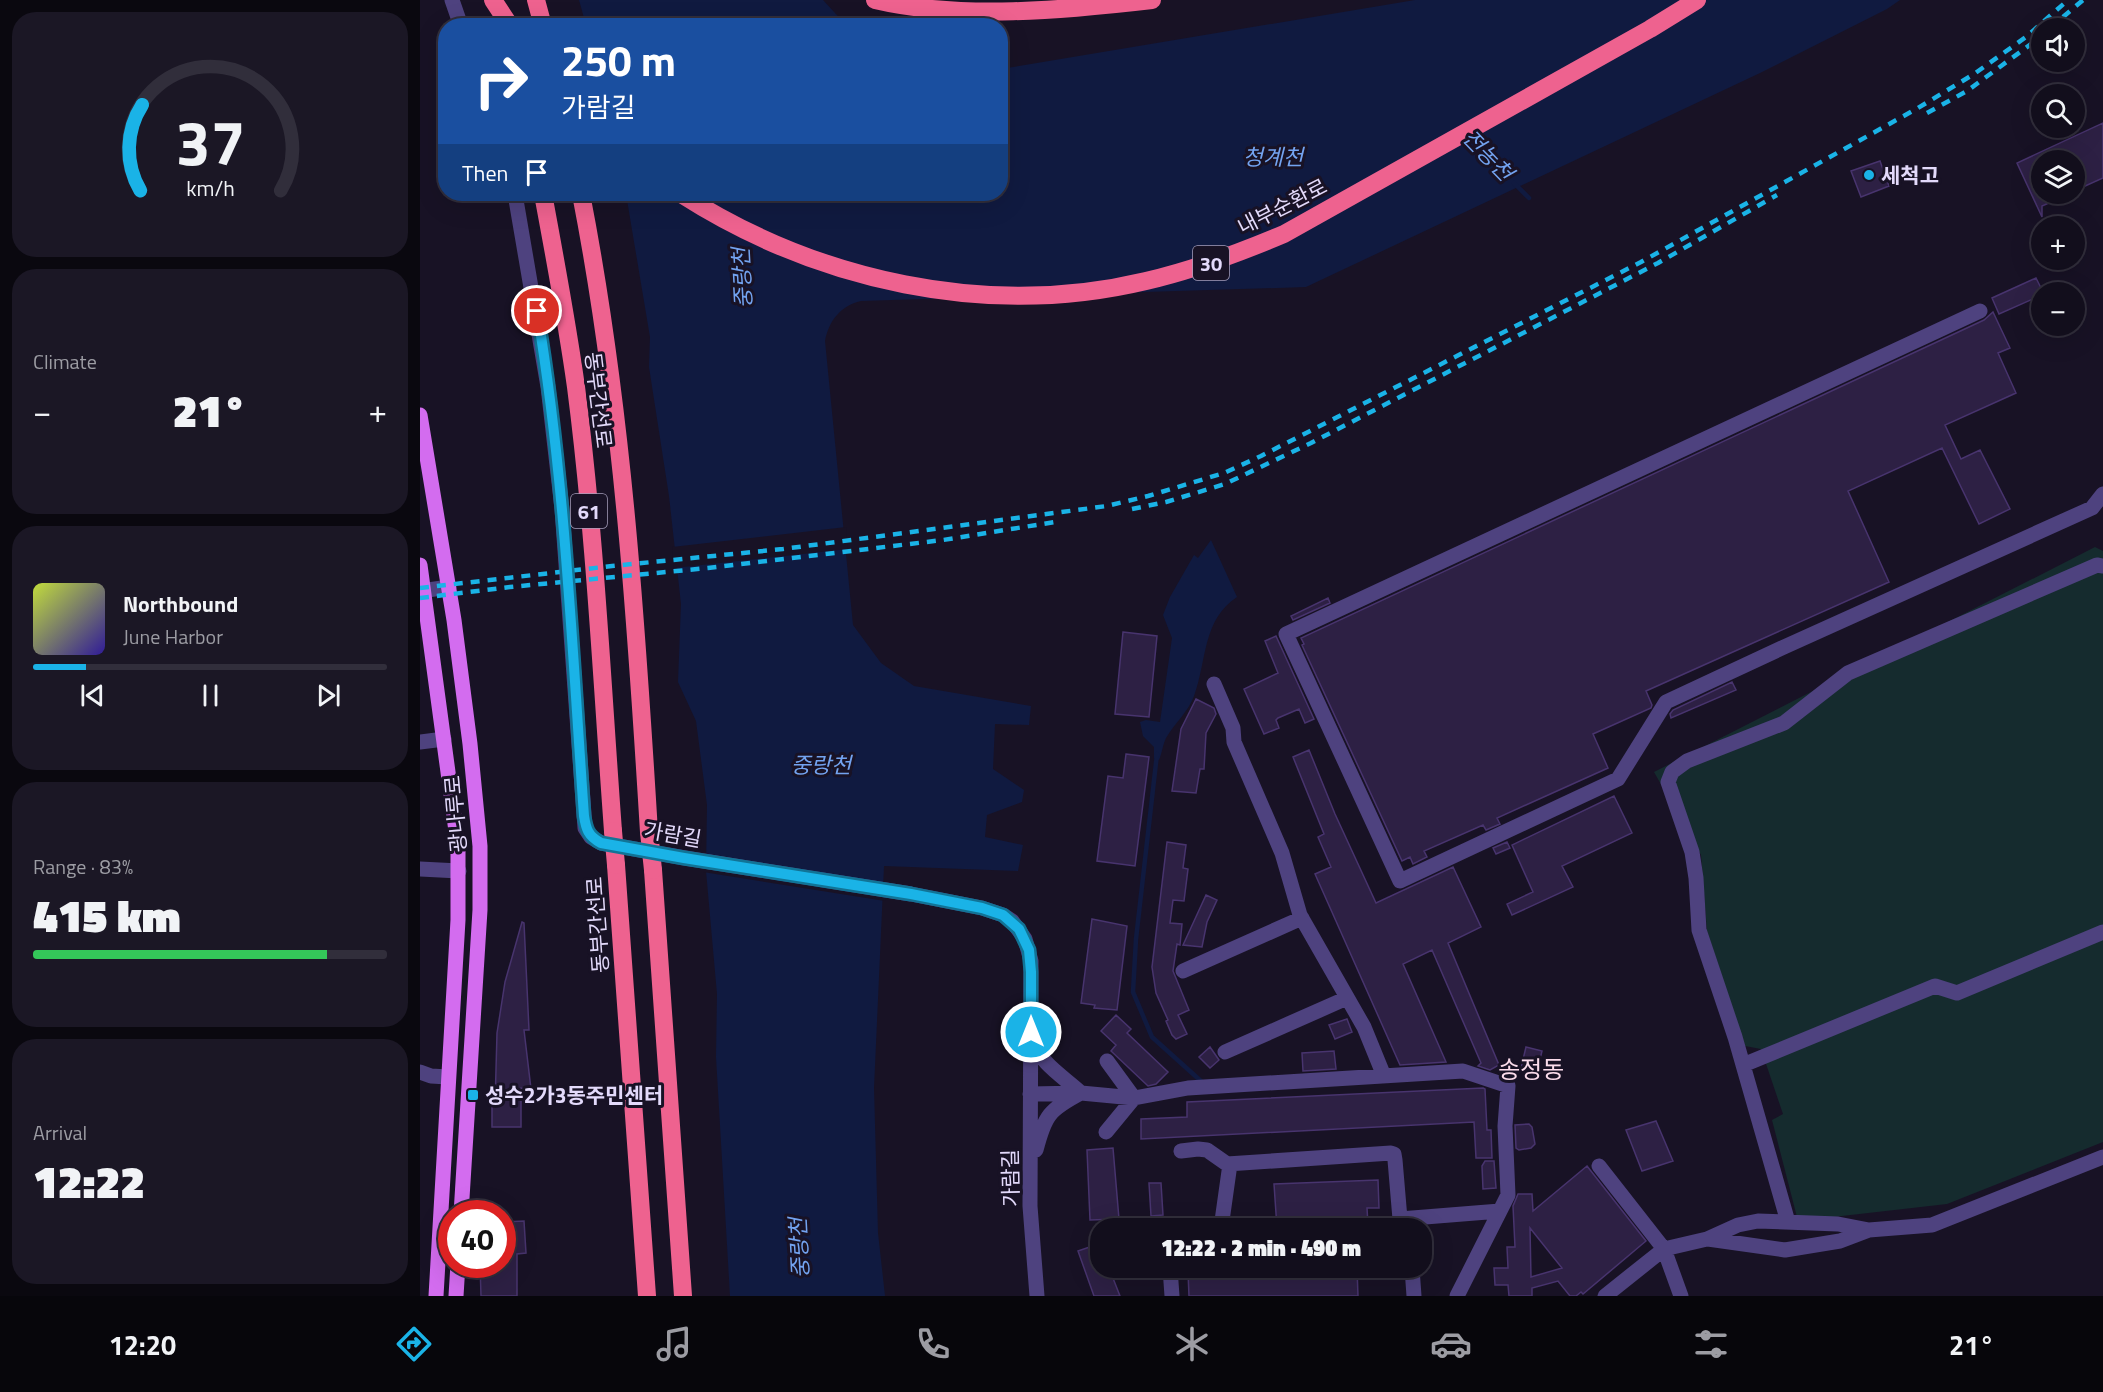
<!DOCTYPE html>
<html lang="en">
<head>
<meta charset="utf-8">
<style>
	:root { --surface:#120e1c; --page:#1b1725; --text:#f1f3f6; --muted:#9c9ca3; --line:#312e3b; --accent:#1ab3e7 }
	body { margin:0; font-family:"Titillium Web","Noto Sans KR",sans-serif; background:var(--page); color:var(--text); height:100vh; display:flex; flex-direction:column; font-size:22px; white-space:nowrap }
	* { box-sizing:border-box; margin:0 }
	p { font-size:20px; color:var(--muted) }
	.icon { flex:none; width:33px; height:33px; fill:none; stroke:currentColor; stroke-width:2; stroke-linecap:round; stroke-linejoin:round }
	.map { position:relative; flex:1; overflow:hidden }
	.drawer { display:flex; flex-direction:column; gap:12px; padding:12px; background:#0a080f; width:420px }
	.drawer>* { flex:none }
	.banner { position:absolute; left:18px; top:18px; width:570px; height:183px; border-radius:24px; box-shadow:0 6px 24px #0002,0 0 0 2px var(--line); background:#1a4fa0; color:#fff; overflow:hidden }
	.fabs { position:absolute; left:1611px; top:18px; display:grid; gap:12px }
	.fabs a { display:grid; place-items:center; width:54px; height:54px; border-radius:50%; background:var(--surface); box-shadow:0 6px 24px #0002,0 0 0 2px var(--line); font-size:30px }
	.speed { position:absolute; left:18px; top:1200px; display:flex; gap:12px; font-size:30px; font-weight:700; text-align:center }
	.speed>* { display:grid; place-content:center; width:78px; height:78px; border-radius:50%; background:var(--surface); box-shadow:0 6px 24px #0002,0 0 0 2px var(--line); line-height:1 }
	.speed .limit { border:9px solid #d22; background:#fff; color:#111 }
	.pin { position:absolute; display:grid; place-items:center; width:51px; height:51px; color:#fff; margin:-26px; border:3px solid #fff; border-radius:50%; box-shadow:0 2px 6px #0007 }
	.me { position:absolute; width:66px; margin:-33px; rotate:0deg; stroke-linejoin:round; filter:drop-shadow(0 0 4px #0008) }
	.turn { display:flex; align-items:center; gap:21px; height:126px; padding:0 24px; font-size:27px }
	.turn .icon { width:78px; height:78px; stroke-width:2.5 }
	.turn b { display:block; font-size:42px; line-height:51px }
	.then { display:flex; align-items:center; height:57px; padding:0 24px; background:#0003; gap:12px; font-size:22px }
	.big { font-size:45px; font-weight:800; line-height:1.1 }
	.drawer .card { flex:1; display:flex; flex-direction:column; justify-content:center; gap:9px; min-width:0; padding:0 21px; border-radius:24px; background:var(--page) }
	.drawer .dial { align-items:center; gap:0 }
	.dial svg { height:156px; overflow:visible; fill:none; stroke:var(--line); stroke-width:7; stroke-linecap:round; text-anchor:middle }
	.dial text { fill:var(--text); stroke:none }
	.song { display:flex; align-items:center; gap:18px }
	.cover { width:72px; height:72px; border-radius:9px; background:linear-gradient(135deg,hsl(70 70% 55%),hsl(250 70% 35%)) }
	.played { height:6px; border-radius:3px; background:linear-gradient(90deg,var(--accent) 15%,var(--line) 15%) }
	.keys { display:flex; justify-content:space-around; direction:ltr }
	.heat { display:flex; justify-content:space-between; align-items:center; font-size:33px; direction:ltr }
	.charge { height:9px; border-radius:4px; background:linear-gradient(90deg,#34c759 83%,var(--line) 0) }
	.trip { position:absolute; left:670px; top:1218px; width:342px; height:60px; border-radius:24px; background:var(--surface); box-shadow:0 6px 24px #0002,0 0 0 2px var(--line); font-weight:800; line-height:60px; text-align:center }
	.tabs { display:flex; height:96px; justify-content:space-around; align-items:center; background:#07060b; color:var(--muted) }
	.tabs .icon { width:42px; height:42px }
	.tabs .active { color:var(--accent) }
	.tabs b { font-size:27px; color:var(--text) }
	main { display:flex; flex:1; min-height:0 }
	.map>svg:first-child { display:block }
	.green { fill:#152b2e }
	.water { fill:#101a40 }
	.pier { fill:#181225 }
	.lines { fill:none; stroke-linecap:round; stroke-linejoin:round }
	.stream { stroke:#101a40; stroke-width:4.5 }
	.building { fill:#2d2044; stroke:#48346e; stroke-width:1.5; fill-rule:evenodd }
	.minor { stroke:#4e427f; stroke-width:15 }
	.major { stroke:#d36cef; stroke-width:15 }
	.highway { stroke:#ee628f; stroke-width:18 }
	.rail { stroke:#1ab3e7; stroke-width:4.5; stroke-dasharray:9 8; stroke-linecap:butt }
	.highway-bridge { stroke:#ee628f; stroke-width:18 }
	.route-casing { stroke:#117496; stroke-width:15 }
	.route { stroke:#1ab3e7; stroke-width:10 }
	.poi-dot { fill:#1ab3e7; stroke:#181225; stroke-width:2 }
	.labels { text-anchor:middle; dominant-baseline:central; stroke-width:6; stroke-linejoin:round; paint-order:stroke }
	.shield { fill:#181225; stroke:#a69ebb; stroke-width:1.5 }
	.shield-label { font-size:20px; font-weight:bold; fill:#e3dafb }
	.poi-label { font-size:21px; font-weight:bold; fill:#e3dafb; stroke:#181225; text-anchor:start }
	.street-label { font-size:21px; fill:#e3dafb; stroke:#181225 }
	.water-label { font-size:22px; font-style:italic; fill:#73a3f0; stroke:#181225 }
	.quarter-label { font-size:24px; fill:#fbdceb; stroke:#181225 }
</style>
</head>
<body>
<main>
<section class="drawer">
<div class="card dial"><svg viewBox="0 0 100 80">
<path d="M14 69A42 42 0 1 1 86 69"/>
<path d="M14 69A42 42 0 0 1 15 25" stroke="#1ab3e7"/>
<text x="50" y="56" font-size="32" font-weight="700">37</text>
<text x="50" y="72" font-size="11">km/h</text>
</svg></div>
<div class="card"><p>Climate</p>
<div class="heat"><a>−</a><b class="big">21°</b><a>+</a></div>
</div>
<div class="card">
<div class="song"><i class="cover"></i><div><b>Northbound</b><p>June Harbor</p></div></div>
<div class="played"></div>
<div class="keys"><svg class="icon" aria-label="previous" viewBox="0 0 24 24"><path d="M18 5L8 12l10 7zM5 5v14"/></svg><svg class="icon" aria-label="pause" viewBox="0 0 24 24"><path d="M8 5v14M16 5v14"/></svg><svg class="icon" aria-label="next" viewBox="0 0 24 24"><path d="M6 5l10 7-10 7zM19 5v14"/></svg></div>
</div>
<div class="card"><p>Range · 83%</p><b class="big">415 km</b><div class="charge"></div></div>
<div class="card"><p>Arrival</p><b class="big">12:22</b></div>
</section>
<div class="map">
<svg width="1683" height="1296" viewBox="0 0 1683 1296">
	<rect width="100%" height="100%" fill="#181225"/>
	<path class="green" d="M1675,547L1683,551V1142L1527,1204L1378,1221L1352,1120L1363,1114L1341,1049L1325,1046L1287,931L1281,855L1234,772Z"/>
	<path class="water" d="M159,0H403L426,25H166Z
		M995,0H1480L1467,9L1340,73L886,287L441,301C420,306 409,321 405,341L433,625L461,663L494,686L611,706L609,725L575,724L573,769L604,790L602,802L567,815L565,837L603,845L598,871L464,866L454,1088L458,1233L465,1296H310L296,1057L297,994L286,871L287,805L276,721L258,682L261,604L249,496L229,367L230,337L206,194H580L581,69Z
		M791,540L817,597C782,620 787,661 774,696C768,712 755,723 746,738C743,744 742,753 739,760L734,758V747L723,736L720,722L726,720L740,722L752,638L743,615L750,597L774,555L778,558Z"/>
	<path class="pier" d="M426,527L428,549L254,568L252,547Z
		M283,853L466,883L465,901L283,872Z"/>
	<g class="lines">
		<path class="stream" d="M1094,183L1109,198
			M737,754L716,939L713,992L732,1037L782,1082"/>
	</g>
	<path class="building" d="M1683,123V178L1654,191V160H1622V194H1649L1622,206V217L1597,163Z
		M1460,161L1469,186L1441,197L1431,171Z
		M1616,278L1623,292L1622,295L1579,314L1572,298Z
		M1573,312L1590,348L1578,353L1596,393L1525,425L1541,459L1560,450L1590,509L1559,524L1522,448L1428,491L1469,582L1226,691L1232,705L1231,708L1173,734L1188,768L1077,818L1080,824L1066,830L1063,825L1004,851L1007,857L993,864L990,857L982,861L882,645L884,644L881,638L1564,320Z
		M908,598L910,603L873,620L871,616Z
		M703,632L737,636L729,717L695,714Z
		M856,636L894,719L885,723L879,709L858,718L856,720L859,728L844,734L824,689L858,673L845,641Z
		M1312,682L1316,690L1251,718L1250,714L1253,710Z
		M776,699L794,708L796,714L786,733L784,769H780L776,793L752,791L761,729Z
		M889,750L915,814L956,903L1033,867L1061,927L1028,943L1079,1065L1070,1070L1058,1066L1061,1063L1012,950L983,964L1026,1062L980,1065L895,874L911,867L898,837L904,834L873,757Z
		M706,754L729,757L715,866L677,861L688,776L703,778Z
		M1194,796L1212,833L1142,866L1153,887L1092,915L1087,904L1113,892L1092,845Z
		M747,842L766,845L763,868L768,869L764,901L753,900L750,923L762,924L760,945L757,944L753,971L769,1010L758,1015L767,1034L756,1039L752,1035L746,1021L748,1020L736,993L732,967Z
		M1087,842L1090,848L1076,854L1073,848Z
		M786,895L797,900L787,922L782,947L763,945Z
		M672,919L707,926L697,1010L674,1008L675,1005L661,1003Z
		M102,922L104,923L109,1030H104L111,1089L101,1088V1127H72V1106H75L77,1033L85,982Z
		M696,1015L711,1029L707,1033L748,1072L736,1084L728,1086L691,1051L696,1045L681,1031Z
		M927,1019L932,1032L915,1039L909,1025Z
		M790,1047L799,1060L790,1068L779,1057Z
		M1106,1047L1122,1051L1117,1072L1101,1068Z
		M914,1051L916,1069L883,1071L882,1053Z
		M1063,1088L1065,1089L1067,1130H1071L1072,1158H1056L1054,1122L721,1139V1119L767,1117V1102Z
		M1236,1121L1253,1161L1222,1171L1206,1130Z
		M1109,1124L1112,1127L1115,1144L1111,1148L1099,1150L1096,1148L1095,1125Z
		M693,1148L699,1219L670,1220L667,1150Z
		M1065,1161H1074L1076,1188L1063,1189L1062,1166Z
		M1167,1166L1226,1241L1163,1294L1161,1292L1156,1296H1150L1138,1281L1112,1288V1296H1089L1088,1285H1075L1074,1268H1088L1087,1247H1095L1093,1206L1098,1194H1112L1113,1211ZM1110,1228L1142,1268L1111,1277Z
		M958,1180L959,1208H947L948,1225L857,1228L854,1184Z
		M729,1183H741L743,1215L731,1216Z
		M104,1221L106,1253L97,1254V1296H61L60,1264H82V1222Z
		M681,1243V1268H689L700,1296H674L658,1251Z
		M866,1268H937L938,1296H769L768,1272Z"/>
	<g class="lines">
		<path class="minor" d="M32,0L41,26
			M95,194L128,387L142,509L165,828L171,837L181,843L265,858L491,894L562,908L583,915L592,921L605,939L611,961L610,1206L617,1296
			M1560,311L866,634L980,881L1198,779L1246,702L1364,647L1672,508L1683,494
			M0,591L29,587
			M794,684L813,728L814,742L862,853L880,915L944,1027L964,1076
			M0,742L24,739
			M0,869L39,871
			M763,971L882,918
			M613,1040C619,1063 644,1077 661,1093C629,1110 625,1115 616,1150
			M805,1052L927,998
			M1323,1065L1515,986L1537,993L1683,932
			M0,1072L11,1076L28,1077
			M610,1094L661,1093L714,1098L768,1088L1043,1071L1088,1086L1085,1126L1088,1195L1037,1296
			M686,1132L714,1098L687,1061
			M761,1151L778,1149L787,1150L807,1164L971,1153L974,1154L975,1160L980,1219L1080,1211
			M1179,1166L1244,1249L1261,1296
			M1368,1222L1315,1037L1279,930L1276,878L1272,852L1248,782L1252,772L1267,761L1364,723L1428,673L1677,565L1683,566
			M801,1228L810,1164
			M1288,1239L1365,1250L1420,1241L1449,1230
			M750,1268L752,1296
			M992,1268L994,1296
			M1185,1296L1244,1249L1287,1239L1318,1225L1338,1221L1418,1224L1449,1230L1512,1225L1683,1157"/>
		<path class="major" d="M0,415L34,620L50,744L60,846V910L41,1214
			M0,565L38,846V920L16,1296
			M36,1296L38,1264"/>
		<path class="highway" d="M116,0L123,26
			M455,0C540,20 646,10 732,0
			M123,194C135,258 147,322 156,387C175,534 182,683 193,831
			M161,194C202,404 216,618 229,832
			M261,194C397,281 567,319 726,281C774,270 819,253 864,234L1230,29L1277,0
			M196,865L227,1296
			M233,870L263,1296"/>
		<path class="rail" d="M1630,28L1663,0
			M1507,113L1547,91L1622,36
			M712,509L746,502L805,484L891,443L1238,263L1357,195
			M0,588L192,566L363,549L687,506L728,496L804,473L841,456L1221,262L1498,108L1554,74L1606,37L1648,0
			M0,598L90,587L288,568L523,540L641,521"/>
		<path class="highway-bridge" d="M73,0L90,26
			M193,831L196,865
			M229,832L233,870"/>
	</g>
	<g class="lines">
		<g class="route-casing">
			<path id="route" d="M117,311C145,478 152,647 164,816C166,829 168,836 181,843L264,858L491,894L562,908L583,915L599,929L609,950L611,972V1032"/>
		</g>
		<use href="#route" class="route"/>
	</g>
	<g class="poi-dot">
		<circle cx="1449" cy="175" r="6"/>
		<rect x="47" y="1089" width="12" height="12" rx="3"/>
	</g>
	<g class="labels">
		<g class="shield">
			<rect x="773" y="246" width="36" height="34" rx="4.5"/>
			<rect x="151" y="494" width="36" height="34" rx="4.5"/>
		</g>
		<g class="shield-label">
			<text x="791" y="263">30</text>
			<text x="169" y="511">61</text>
		</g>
		<g class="poi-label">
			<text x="1461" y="175">세척고</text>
			<text x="65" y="1095">성수2가3동주민센터</text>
		</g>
		<g class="street-label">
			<text transform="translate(862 206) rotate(-27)">내부순환로</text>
			<text transform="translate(179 400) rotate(83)">동부간선로</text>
			<text transform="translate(35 814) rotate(-95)">광나루로</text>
			<text transform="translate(253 834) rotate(10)">가람길</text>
			<text transform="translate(177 925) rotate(-94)">동부간선로</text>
			<text transform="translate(590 1178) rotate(-91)">가람길</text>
		</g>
		<g class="water-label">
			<text transform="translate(1068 155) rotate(46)">전농천</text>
			<text x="853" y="157">청계천</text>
			<text transform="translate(322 278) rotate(-93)">중랑천</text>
			<text x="401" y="765">중랑천</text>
			<text transform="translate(379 1248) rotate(-93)">중랑천</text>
		</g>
		<g class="quarter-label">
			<text x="1111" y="1069">송정동</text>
		</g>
	</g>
</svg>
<div class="fabs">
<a><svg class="icon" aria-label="sound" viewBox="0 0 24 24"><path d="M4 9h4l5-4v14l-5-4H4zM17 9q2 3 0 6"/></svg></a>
<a><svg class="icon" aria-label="search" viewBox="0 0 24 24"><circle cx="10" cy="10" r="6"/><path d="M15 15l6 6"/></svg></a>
<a><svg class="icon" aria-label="layers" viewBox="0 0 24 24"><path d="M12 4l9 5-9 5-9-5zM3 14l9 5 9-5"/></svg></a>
<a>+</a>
<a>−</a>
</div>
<div class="speed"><div class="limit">40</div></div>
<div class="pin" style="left:117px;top:311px;background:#d93025"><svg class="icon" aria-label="arrive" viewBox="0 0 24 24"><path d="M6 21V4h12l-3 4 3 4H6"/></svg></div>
<svg class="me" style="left:611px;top:1032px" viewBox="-20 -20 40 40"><circle r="17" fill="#1ab3e7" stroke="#fff" stroke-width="3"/><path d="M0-11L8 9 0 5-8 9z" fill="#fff"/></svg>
<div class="trip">12:22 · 2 min · 490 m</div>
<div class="banner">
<div class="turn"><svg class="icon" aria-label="right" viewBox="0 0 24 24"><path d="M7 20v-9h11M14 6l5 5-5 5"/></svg><div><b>250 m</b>가람길</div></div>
<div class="then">Then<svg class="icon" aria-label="arrive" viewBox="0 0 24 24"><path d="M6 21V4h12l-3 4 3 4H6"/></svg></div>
</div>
</div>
</main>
<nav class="tabs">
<b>12:20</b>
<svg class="icon active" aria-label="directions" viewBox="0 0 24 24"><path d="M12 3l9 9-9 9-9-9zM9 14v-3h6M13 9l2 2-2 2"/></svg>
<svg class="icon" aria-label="music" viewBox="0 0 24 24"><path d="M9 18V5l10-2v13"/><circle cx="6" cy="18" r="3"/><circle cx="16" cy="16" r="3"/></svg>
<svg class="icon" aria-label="phone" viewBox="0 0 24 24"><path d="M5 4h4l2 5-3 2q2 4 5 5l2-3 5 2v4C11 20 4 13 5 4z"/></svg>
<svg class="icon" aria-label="climate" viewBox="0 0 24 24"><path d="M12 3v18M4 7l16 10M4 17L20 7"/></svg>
<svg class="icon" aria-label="car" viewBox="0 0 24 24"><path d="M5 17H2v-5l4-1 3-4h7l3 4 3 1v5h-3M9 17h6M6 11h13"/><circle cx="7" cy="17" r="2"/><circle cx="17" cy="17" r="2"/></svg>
<svg class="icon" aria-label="filters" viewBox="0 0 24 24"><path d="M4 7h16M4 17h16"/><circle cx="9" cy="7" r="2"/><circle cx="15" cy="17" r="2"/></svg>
<b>21°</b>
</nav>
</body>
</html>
